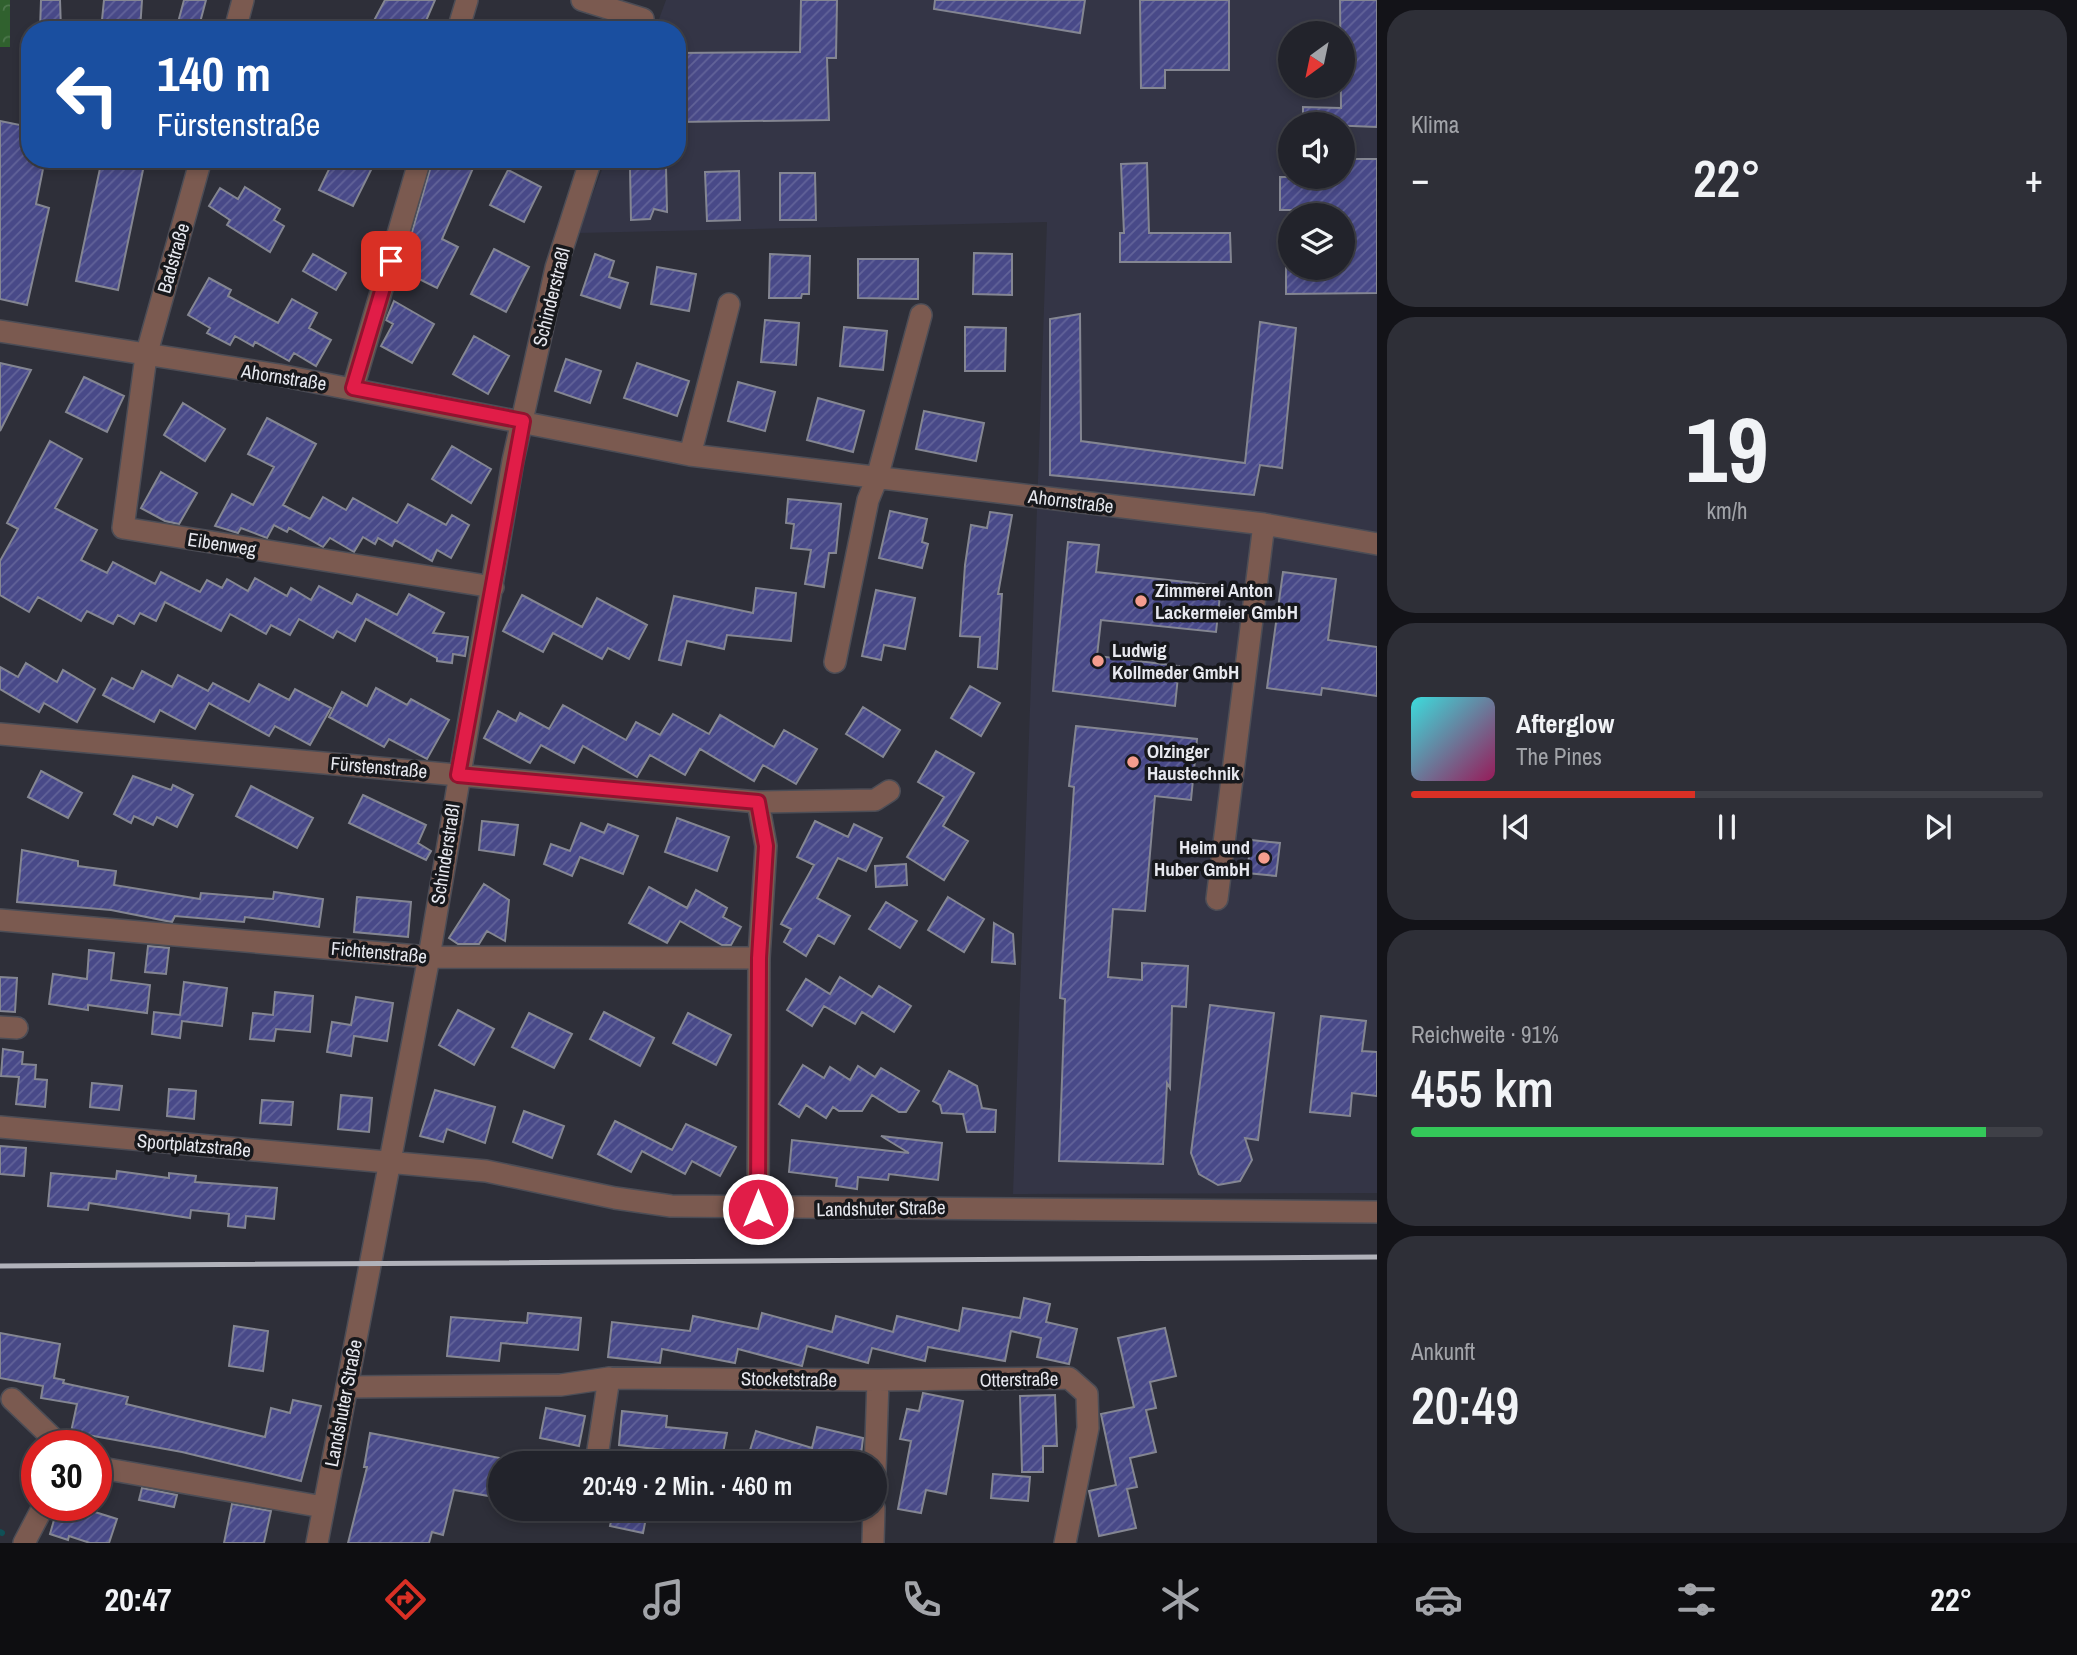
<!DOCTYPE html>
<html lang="de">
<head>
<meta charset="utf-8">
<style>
	:root { --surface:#22232b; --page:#2e2f37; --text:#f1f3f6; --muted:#a2a4a9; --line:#3f4047; --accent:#d93025 }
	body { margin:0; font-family:"Archivo Narrow",sans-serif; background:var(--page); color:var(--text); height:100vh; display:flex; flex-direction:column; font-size:26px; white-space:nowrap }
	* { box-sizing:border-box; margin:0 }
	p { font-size:23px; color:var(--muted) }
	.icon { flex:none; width:38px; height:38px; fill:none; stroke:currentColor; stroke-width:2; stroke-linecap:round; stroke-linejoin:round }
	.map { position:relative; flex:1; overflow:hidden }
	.details { display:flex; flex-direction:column; gap:10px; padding:10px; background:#131318; width:700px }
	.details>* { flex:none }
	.hud { position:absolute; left:21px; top:21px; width:665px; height:147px; border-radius:28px; box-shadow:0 4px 10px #0003,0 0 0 2px var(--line); background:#1a4fa0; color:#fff; overflow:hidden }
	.needle { width:46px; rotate:213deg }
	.controls { position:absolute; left:1278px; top:21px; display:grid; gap:14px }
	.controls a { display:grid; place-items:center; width:77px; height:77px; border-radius:50%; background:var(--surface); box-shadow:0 4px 10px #0003,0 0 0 2px var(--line); font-size:35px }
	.speed { position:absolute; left:21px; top:1430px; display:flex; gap:14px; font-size:35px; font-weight:700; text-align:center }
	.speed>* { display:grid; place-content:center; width:91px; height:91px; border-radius:50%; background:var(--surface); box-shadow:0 4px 10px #0003,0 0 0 2px var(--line); line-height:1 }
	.speed .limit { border:10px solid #d22; background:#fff; color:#111 }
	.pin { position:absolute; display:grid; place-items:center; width:60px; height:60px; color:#fff; margin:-30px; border-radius:14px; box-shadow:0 4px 10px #0006 }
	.me { position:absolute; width:77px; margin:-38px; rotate:0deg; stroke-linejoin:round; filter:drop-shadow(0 0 5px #0008) }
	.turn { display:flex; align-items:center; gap:24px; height:147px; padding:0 21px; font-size:32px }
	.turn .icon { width:91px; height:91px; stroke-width:2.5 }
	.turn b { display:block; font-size:49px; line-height:60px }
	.big { font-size:52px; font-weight:600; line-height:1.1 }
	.details .card { flex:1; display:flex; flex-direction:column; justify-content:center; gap:10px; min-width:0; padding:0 24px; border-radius:28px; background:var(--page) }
	.details .dial { align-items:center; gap:0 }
	.dial b { font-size:91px; line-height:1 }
	.song { display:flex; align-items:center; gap:21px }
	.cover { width:84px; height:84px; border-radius:10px; background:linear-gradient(135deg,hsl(180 70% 55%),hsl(330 70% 35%)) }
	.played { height:7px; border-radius:4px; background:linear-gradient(90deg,var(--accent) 45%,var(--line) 45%) }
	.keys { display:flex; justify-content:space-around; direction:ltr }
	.heat { display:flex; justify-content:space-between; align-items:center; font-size:38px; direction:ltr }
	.charge { height:10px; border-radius:5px; background:linear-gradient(90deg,#34c759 91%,var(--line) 0) }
	.trip { position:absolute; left:488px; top:1451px; width:399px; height:70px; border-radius:35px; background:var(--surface); box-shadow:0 4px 10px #0003,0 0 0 2px var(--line); font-weight:600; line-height:70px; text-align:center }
	.tab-bar { display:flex; height:112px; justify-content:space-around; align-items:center; background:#0e0e11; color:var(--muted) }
	.tab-bar .icon { width:49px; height:49px }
	.tab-bar .current { color:var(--accent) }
	.tab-bar b { font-size:32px; color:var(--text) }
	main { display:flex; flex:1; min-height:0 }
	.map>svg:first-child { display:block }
	.built { fill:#343546; fill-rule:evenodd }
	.park { fill:url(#park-crowns) }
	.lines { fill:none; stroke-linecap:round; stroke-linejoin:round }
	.stream { stroke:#105056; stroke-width:6 }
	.building { fill:url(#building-hatch); stroke:#848692; stroke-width:2 }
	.minor-casing { stroke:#4c4d56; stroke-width:24 }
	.minor { stroke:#7b5a50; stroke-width:21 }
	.rail { stroke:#b1b2ba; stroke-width:5 }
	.route-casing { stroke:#92132f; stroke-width:18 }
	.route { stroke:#e11d48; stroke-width:12 }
	.poi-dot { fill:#f59d8e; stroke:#17181c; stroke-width:2.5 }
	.labels { text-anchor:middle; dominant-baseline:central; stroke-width:7; stroke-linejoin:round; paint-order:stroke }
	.street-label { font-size:19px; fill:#e7e8ef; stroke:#17181c }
	.poi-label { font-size:19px; font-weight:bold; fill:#e7e8ef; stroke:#17181c; text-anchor:start }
</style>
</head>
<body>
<main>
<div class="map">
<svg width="1377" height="1543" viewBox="0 0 1377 1543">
	<defs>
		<pattern id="park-crowns" width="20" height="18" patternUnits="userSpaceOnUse" patternTransform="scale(1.75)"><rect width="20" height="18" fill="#30612e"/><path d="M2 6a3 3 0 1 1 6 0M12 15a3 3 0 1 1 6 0" fill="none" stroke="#4e784d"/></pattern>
		<pattern id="building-hatch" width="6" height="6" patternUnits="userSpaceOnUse" patternTransform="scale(1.75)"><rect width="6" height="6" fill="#484988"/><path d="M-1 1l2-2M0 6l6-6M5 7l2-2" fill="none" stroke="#626399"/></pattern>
	</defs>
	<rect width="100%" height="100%" fill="#2e2f39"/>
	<path class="built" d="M666,0H1377V1193L1013,1194L1047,222L578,233L606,159H677V30H655ZM1290,33H1342V86H1290ZM1290,124H1342V177H1290ZM1290,215H1342V268H1290Z"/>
	<path class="park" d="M0,0H10V47H0Z"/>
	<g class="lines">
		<path class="stream" d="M0,1532L2,1533"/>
	</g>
	<path class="building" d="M41,0H60L61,30H40Z
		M104,0H142L140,30H101Z
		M184,0H206L198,30H176Z
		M385,0H435L422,30H369Z
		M801,0H837L836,58H827L829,120L677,122V53L800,52Z
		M935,0H1085L1080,33L934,9Z
		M1140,0H1229V70H1165V88H1141Z
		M1340,0H1377V127L1303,124V107L1341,108Z
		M0,121L30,127V159H45L36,204L49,208L27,305L0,299Z
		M102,159L144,165L118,290L76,281Z
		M334,159H349L371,170L353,206L319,190Z
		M433,159H477L442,239L458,247L437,288L405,272L413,257L406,253Z
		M1342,159H1377V293L1286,294V268H1342V215H1293L1292,210H1280V177H1342Z
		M1147,163L1149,233H1230L1231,262H1120V233H1124L1121,164Z
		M666,167L667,212L654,209L650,219L631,220L630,168Z
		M508,170L541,187L524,222L490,205Z
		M739,171L740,220L707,221L705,172Z
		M780,173H815L816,220H780Z
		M245,187L280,209L274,220L284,226L270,252L227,225L230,220L209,206L220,188L238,199Z
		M494,249L529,267L506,312L471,294Z
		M974,253L1012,254V295L973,294Z
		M313,254L346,273L336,290L303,271Z
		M595,254L614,261L609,277L628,283L620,308L581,295Z
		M770,254L810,256L809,294H802L801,298H769Z
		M858,259H918V299L858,298Z
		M657,267L696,274L689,311L651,304Z
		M209,278L231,290L228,296L278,323L292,299L317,313L309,328L331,340L316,366L294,353L289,361L255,342L253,346L235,336L230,345L207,333L210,328L188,315Z
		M394,301L434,324L412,363L381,346L393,324L386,320Z
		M1080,314L1081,441L1245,463L1260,322L1296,328L1282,468L1260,465L1254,495L1050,475V319Z
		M765,320L799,323L796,365L761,362Z
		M844,327L887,331L883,370L840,366Z
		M965,327L1006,328L1005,371H965Z
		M474,336L509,356L488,394L453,374Z
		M566,359L601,371L590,403L555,391Z
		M0,363L31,370L0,431Z
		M637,363L689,381L677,416L624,398Z
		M84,377L124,396L107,432L66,412Z
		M738,382L775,392L765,431L728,421Z
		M818,398L864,411L853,452L807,440Z
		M183,403L225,429L205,461L164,435Z
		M924,411L984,423L976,461L916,449Z
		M267,418L316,444L283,505L310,519L323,497L346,510L353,498L397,523L408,504L446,525L452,515L469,525L451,558L437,550L432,561L395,540L392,546L378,538L375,544L363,537L354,552L330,538L323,547L289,528L287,532L274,525L267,538L241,528L238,533L215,526L232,494L253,505L274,467L248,454Z
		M50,441L82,459L55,508L97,530L81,560L107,573L113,562L155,584L161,572L200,592L207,580L222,588L227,579L248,591L255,578L287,596L291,588L311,600L319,586L352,604L357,594L397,615L409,594L444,613L433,633L468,637L465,656L453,654L452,663L437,661V658L366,619L355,641L337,631L333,638L299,619L290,635L271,625L266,634L230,614L221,631L165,602L156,621L140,613L134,624L118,615L113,624L87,611L81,621L38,597L29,612L0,595V561L18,529L7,523Z
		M452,446L491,469L471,503L432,479Z
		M161,472L197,493L179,524L165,521L141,508Z
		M788,499L841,504L836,553H829L824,587L805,584L811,550L791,548L794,524L786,523Z
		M890,511L927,519L922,542L928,544L922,568L879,558Z
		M990,512L1012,515L998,594H1002L997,669L978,667L980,637L960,636L965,565L971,525L987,528Z
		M1068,542L1099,545L1096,572L1221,586L1216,632L1101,620L1097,656L1179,666L1175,706L1053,691Z
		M1283,572L1336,579L1328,640L1377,647V696L1322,688L1321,695L1267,688Z
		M756,588L796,593L791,641L727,635L724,649L687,641L681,665L659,660L674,596L753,613Z
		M876,590L915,598L905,649L884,645L881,660L862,656Z
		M522,595L582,627L597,598L647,625L629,659L608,648L602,659L553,633L543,652L503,631Z
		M26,663L57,682L63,670L95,689L77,722L44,703L39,712L0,689V667L18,677Z
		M142,671L172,687L178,675L208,691L213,683L249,702L259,684L289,700L295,689L331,708L310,745L275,726L269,736L209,703L195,729L160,710L154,722L103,695L112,678L133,689Z
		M970,686L1000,703L981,736L951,718Z
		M376,688L407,705L411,699L449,720L427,759L389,739L384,747L329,717L342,692L367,706Z
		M563,705L626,740L636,722L660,735L673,714L709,734L720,715L774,747L784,730L817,749L796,784L763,765L754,781L700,749L685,775L650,755L637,777L583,746L574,763L541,745L530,763L484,738L498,711L516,721L520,713L549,729Z
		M863,707L900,730L883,757L846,734Z
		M1076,726L1197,739L1191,800L1155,796L1145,911L1113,909L1108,977L1142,980V963L1188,966L1186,1007L1172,1006L1170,1088L1167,1083L1163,1164L1059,1161L1065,999L1060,998L1074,787L1069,786Z
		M936,751L974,773L943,826L968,841L944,880L907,857L944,797L918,782Z
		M41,771L82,793L68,818L28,797Z
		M133,776L171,790L173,785L193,795L177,827L157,817L153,825L134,816L131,823L114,814Z
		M251,786L313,818L297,848L236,816Z
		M363,795L426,825L418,843L431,851L426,860L349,823Z
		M677,818L729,837L717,871L665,852Z
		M482,821L518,825L514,855L479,850Z
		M815,821L848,837L854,824L882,838L866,871L838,858L817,898L850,916L834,944L818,935L806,956L784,942L791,929L781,924L814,865L797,857Z
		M581,823L604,833L608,824L638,836L623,874L580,857L572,876L544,864L551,844L570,851Z
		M1251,840L1280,843L1276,876L1247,873Z
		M22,850L78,861V866L116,871L114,885L200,899L201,893L273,899L274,892L323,899L319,927L245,917L244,922L175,916L172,922L111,910L17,902Z
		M906,864L907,885L876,887L875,866Z
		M484,884L509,900L505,941L487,931L479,944H458L449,938Z
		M649,887L687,908L696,890L727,908L723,917L741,927L731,945H722L680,921L667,943L629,923Z
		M357,897L411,902L408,937L354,932Z
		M948,897L984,919L964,952L928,930Z
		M886,902L917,921L900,948L869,929Z
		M994,923L1013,934L1015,964L992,962Z
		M148,946L169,948L166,974L145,972Z
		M89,950L114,953L111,980L150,985L147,1013L88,1005V1010L49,1004L53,974L87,979Z
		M0,977L17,978L15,1012L0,1011Z
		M840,977L872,997L879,986L911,1006L894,1032L862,1012L855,1024L824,1006L812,1026L787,1010L806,979L830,994Z
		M184,982L227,988L222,1026L182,1021L180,1038L152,1034L154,1012L180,1015Z
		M275,992L313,996L310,1032L276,1029L274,1041L250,1039L253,1013L273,1015Z
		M356,997L393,1003L387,1041L354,1036L351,1056L327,1052L332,1022L351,1025Z
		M1210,1005L1274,1013L1258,1140L1245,1138L1252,1160L1240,1181L1218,1185L1199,1174L1191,1153Z
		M458,1010L494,1029L474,1065L439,1045Z
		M604,1012L654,1038L640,1066L590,1039Z
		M529,1013L572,1034L554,1068L512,1047Z
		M688,1013L731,1035L716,1065L673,1043Z
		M1321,1016L1366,1021L1362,1051L1377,1052V1096L1352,1093L1350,1116L1310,1112Z
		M3,1049L23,1052L22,1064L36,1065L35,1079L47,1080L45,1107L16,1104L19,1077L1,1076Z
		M803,1065L824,1078L830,1067L850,1080L858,1066L875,1077L881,1068L919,1091L906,1112H899L872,1095L862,1111H839L833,1107L826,1118L806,1105L799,1117L779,1104Z
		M949,1071L977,1086L982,1108L996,1110L995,1132H967L963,1114L942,1113L940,1105L933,1101Z
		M92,1083L122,1086L119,1110L90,1107Z
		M169,1089L196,1091L194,1119L167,1116Z
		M435,1090L495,1107L485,1143L447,1129L443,1142L420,1136Z
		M341,1095L372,1098L369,1132L338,1129Z
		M262,1100L293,1102L291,1125L260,1123Z
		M524,1111L564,1126L552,1158L513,1142Z
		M615,1121L672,1150L686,1124L736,1147L720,1176L692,1161L685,1174L642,1151L631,1172L598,1154Z
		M881,1136L942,1143L938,1180L889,1174L888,1180L858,1177L857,1189L836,1186L837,1178L789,1172L792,1140L909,1153Z
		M0,1146L26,1148L24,1176L0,1174Z
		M117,1171L169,1178V1173L196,1176L195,1182L277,1188L274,1219L246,1216L245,1228L228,1226L229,1214L191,1210L190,1218L89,1203L88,1210L48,1206L51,1173L116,1179Z
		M1024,1298L1050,1304L1046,1322L1077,1329L1069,1364L1037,1357L1041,1338L1011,1331L1005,1361L928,1347L925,1361L872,1348L868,1363L807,1346L802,1366L738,1349L735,1363L662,1349L660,1363L608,1357L612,1322L690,1331L693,1316L758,1329L762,1313L832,1332L836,1316L893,1332L897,1316L959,1331L963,1308L1020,1318Z
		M528,1313L581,1318L578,1350L501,1343L499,1361L447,1356L451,1317L527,1323Z
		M234,1326L268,1331L263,1371L229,1366Z
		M1165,1328L1176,1376L1150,1382L1156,1408L1146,1410L1156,1452L1130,1458L1137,1487L1127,1489L1136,1528L1099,1536L1089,1491L1116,1485L1101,1414L1134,1407L1118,1338Z
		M0,1333L60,1344L54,1378L64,1380L63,1383L128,1397L126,1404L265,1437L271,1408L290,1413L293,1400L321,1406L301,1481L182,1452L71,1432L77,1404L41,1398L43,1386L0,1378Z
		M923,1393L963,1401L946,1494L926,1490L921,1513L898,1509L911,1441L900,1439L907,1409L919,1411Z
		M1055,1395L1057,1446H1043V1472H1022L1020,1396Z
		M546,1408L585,1416L579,1446L540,1438Z
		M622,1411L667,1416L666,1427L727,1433L721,1463H684L685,1452L619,1445Z
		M817,1427L863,1438L860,1463H746L756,1431L812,1448Z
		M370,1433L500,1458V1498L454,1490L443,1535L432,1532L429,1543H348L367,1467H364Z
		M993,1474L1030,1477L1028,1501L991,1498Z
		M142,1488L177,1495L174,1507L139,1500Z
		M232,1504L271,1511L264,1543H224Z
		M79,1507L117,1519L109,1543H90L69,1536L68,1540L50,1534L56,1513L75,1520Z
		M614,1508H648L643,1533L610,1526Z"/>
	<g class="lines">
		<g class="minor-casing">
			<path id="minor" d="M582,0L643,19
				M235,30L243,0
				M458,30L467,0
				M201,159L146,356L123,528L493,587
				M0,331L279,375L690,455L1264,524L1377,544
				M353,388L420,159
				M690,455L729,304
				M835,662L868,500L877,478L921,315
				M0,734L758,802L875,800L889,791
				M758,802L766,846L759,958L758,1209
				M1217,899L1264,524
				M0,920L429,957L759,958
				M0,1027L17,1028
				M0,1127L486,1171L615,1198L671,1206L1377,1212
				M878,1380L1069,1378L1087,1394L1088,1428L1065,1543
				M347,1387L561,1385L609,1378L878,1380L875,1471
				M12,1399L61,1446
				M596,1463L609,1378
				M96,1467L323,1507
				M24,1543L44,1505
				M317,1543L429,957L513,461L556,268L591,159
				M873,1543L874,1508"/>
		</g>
		<use href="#minor" class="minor"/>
		<path class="rail" d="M0,1266L1377,1257"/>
	</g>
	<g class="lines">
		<g class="route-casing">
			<path id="route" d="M391,261L353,388L523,421L458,775L758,802L766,846L759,958L758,1209"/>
		</g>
		<use href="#route" class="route"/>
	</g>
	<g class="poi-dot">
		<circle cx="1141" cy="601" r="7"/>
		<circle cx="1098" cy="661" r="7"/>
		<circle cx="1133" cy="762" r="7"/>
		<circle cx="1264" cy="858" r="7"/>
	</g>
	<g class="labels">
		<g class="street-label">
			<text transform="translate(173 258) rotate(-74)">Badstraße</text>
			<text transform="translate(551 297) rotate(-76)">Schinderstraßl</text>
			<text transform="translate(284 377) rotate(9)">Ahornstraße</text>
			<text transform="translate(1071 501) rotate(7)">Ahornstraße</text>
			<text transform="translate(222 544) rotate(9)">Eibenweg</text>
			<text transform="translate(379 767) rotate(5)">Fürstenstraße</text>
			<text transform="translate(445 854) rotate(-81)">Schinderstraßl</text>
			<text transform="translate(379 952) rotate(5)">Fichtenstraße</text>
			<text transform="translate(194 1145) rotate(5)">Sportplatzstraße</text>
			<text transform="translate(881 1208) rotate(-1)">Landshuter Straße</text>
			<text transform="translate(789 1379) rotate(1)">Stocketstraße</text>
			<text transform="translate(1019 1379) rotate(-1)">Otterstraße</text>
			<text transform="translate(343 1403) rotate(-79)">Landshuter Straße</text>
		</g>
		<g class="poi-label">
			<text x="1155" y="590">Zimmerei Anton<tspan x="1155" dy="22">Lackermeier GmbH</tspan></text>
			<text x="1112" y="650">Ludwig<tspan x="1112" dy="22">Kollmeder GmbH</tspan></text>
			<text x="1147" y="751">Olzinger<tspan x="1147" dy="22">Haustechnik</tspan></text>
			<text x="1250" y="847" text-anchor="end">Heim und<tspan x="1250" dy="22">Huber GmbH</tspan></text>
		</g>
	</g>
</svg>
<div class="controls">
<a><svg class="needle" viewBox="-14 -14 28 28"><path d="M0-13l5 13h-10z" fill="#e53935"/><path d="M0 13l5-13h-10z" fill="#a2a4a9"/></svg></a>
<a><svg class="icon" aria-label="sound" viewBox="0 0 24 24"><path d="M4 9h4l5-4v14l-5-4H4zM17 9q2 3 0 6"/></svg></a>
<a><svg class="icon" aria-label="layers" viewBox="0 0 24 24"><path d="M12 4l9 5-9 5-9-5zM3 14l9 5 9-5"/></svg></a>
</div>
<div class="speed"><div class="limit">30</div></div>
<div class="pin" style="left:391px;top:261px;background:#d93025"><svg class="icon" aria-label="arrive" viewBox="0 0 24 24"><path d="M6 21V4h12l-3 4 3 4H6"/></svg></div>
<svg class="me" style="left:758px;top:1209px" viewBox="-20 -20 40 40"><circle r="17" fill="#e11d48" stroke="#fff" stroke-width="3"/><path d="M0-11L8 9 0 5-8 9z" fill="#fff"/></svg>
<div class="trip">20:49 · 2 Min. · 460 m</div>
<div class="hud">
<div class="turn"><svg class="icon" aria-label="left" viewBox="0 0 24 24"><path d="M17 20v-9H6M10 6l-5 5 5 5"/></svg><div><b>140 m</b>Fürstenstraße</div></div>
</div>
</div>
<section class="details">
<div class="card"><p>Klima</p>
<div class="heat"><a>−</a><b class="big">22°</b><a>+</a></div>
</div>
<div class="card dial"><b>19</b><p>km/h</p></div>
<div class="card">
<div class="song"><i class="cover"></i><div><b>Afterglow</b><p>The Pines</p></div></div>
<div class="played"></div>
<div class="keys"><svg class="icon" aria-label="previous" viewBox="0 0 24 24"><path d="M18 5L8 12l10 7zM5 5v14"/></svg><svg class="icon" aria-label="pause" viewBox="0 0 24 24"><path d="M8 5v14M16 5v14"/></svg><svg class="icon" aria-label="next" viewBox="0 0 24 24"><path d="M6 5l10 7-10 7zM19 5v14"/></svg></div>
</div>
<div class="card"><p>Reichweite · 91%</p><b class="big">455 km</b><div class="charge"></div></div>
<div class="card"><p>Ankunft</p><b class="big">20:49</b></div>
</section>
</main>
<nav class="tab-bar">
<b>20:47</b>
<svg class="icon current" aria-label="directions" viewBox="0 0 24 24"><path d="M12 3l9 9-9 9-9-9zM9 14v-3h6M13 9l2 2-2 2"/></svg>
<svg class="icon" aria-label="music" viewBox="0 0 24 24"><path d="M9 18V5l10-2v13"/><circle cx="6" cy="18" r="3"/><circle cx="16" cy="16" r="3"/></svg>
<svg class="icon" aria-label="phone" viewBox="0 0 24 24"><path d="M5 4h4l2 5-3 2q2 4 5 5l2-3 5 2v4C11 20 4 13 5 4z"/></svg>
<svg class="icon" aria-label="climate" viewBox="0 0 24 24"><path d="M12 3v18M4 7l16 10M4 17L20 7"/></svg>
<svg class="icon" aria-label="car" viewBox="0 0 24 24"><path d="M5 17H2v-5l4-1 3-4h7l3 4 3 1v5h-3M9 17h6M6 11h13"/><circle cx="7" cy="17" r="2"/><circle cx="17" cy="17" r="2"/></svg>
<svg class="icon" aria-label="filters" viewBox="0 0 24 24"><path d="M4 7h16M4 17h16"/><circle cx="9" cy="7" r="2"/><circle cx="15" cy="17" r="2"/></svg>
<b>22°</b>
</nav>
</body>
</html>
